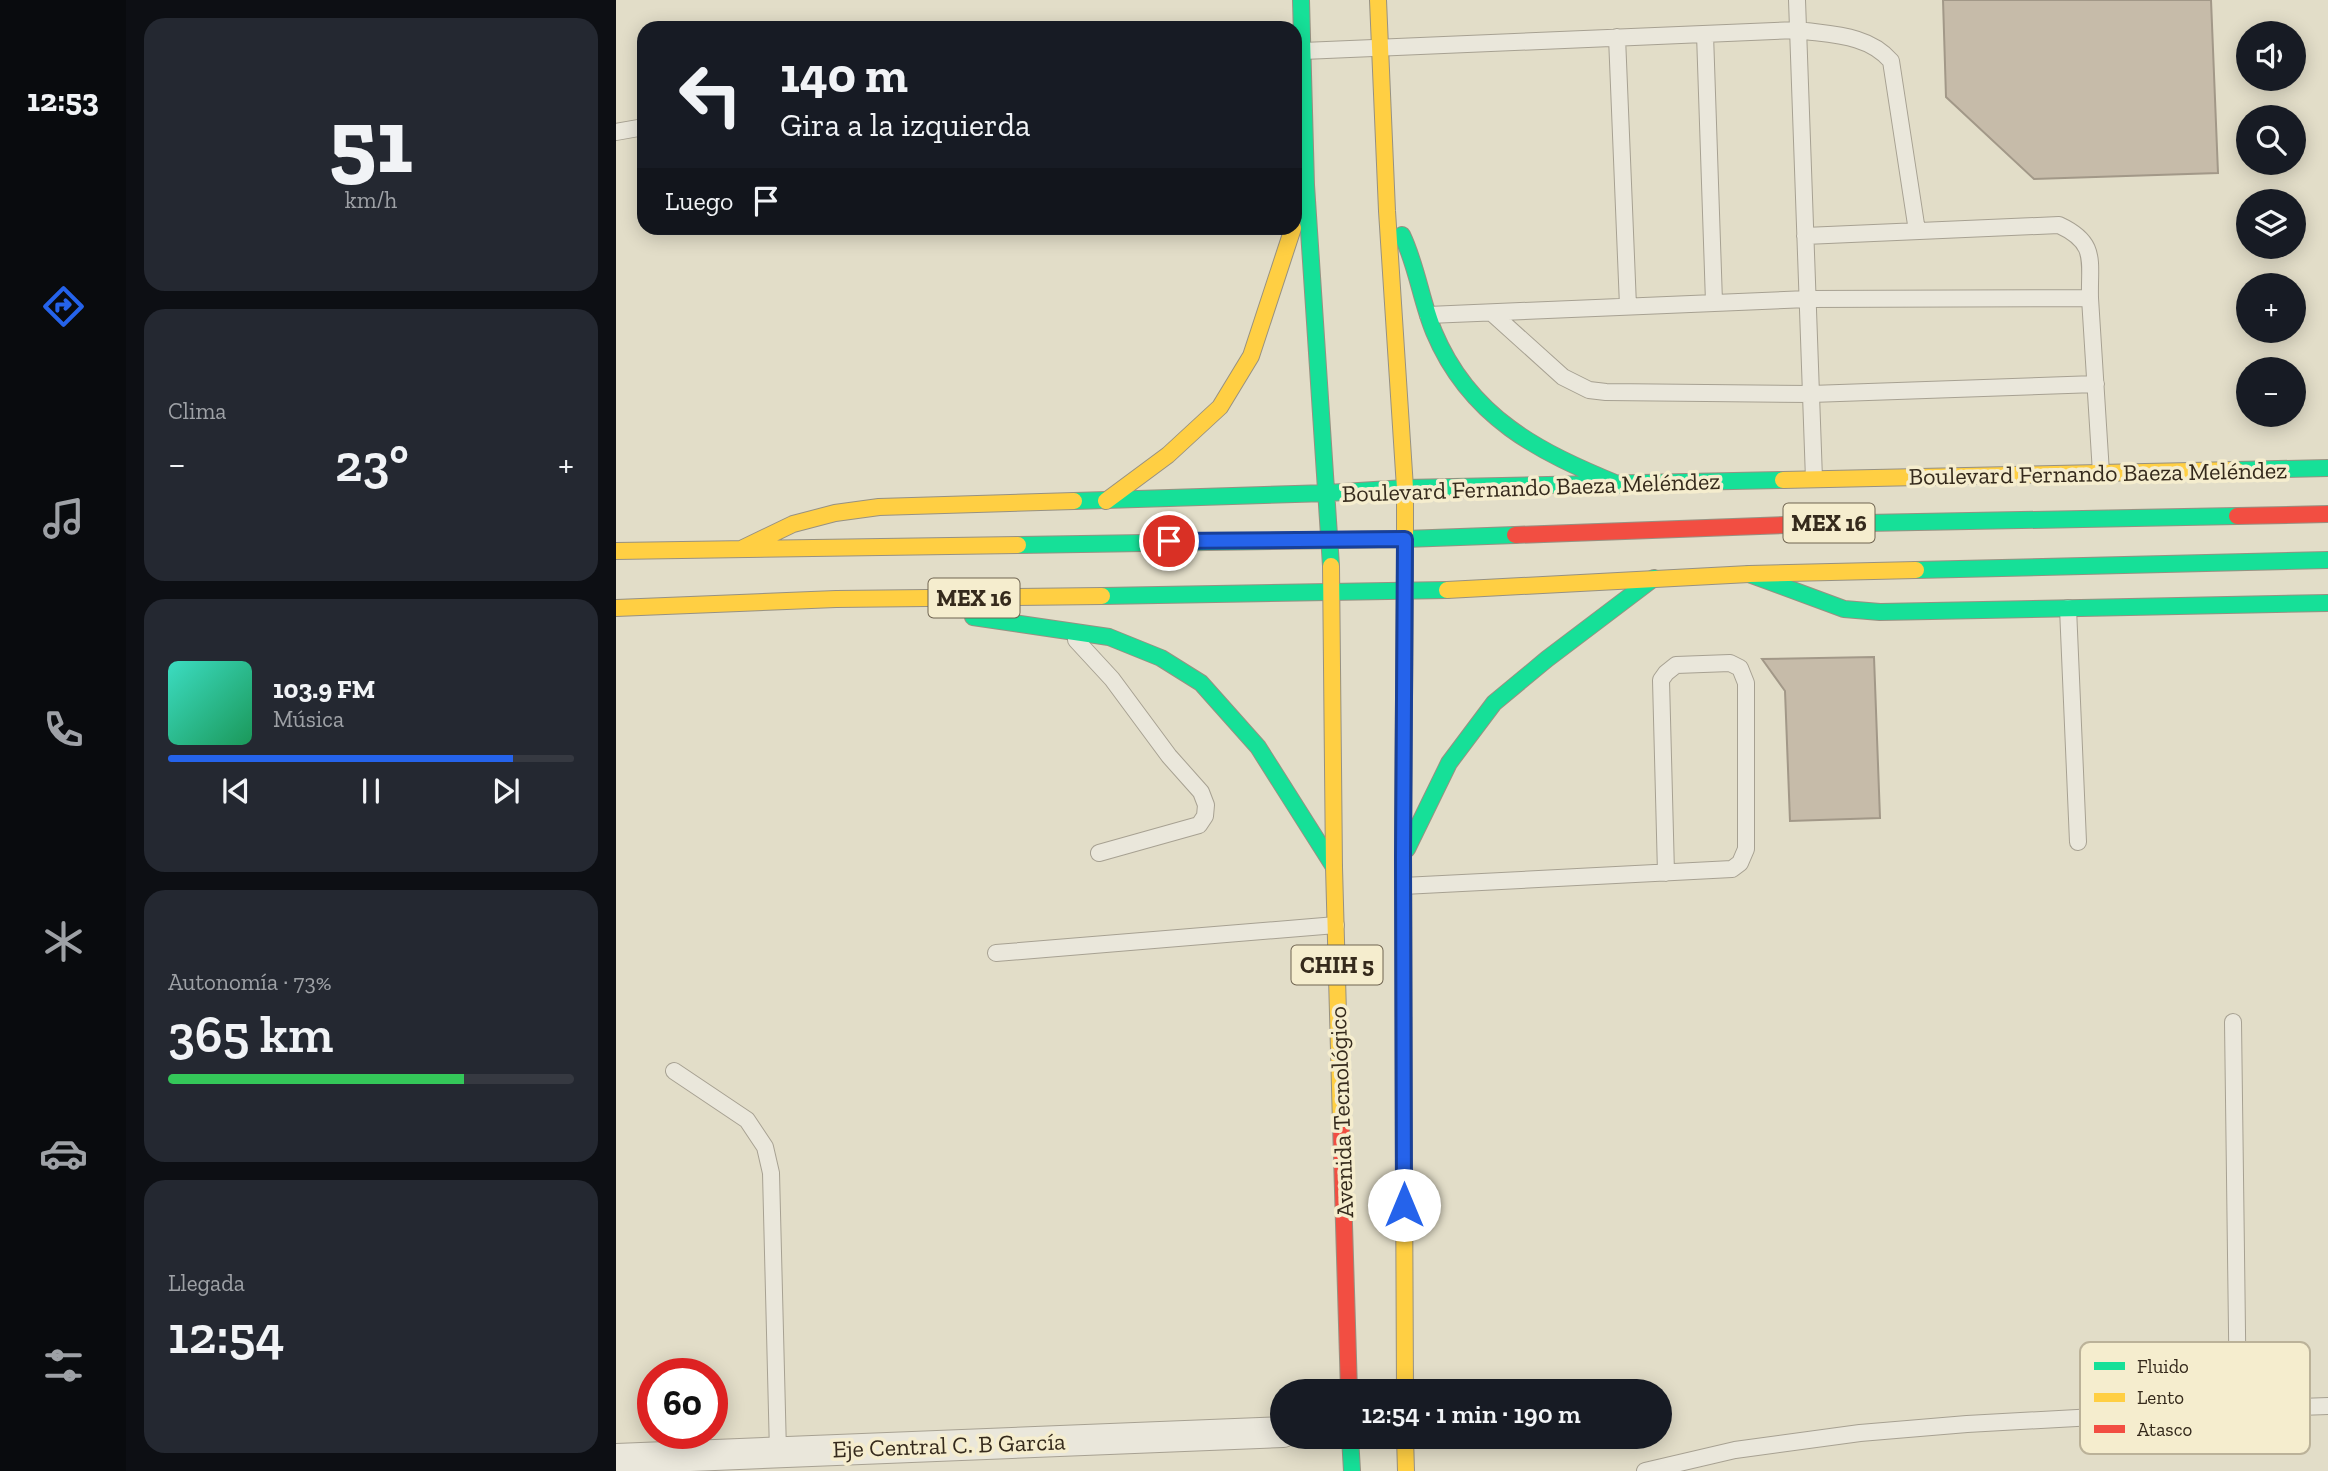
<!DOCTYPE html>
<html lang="es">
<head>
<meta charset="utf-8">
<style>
	:root { --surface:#171b24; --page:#242831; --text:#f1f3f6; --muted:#9ea1a6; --line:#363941; --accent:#2563eb }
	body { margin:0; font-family:"Zilla Slab",serif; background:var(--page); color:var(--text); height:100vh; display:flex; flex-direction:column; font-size:26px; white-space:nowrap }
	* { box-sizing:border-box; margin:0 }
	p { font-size:23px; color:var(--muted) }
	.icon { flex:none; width:38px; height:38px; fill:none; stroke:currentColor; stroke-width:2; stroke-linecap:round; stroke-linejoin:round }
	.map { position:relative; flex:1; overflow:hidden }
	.sheet { display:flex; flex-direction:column; gap:18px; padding:18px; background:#0d0f14; width:490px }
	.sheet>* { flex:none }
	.guide { position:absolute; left:21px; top:21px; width:665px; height:214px; border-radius:21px; box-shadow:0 4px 18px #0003; background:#171b24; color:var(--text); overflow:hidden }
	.fabs { position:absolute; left:1620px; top:21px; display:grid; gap:14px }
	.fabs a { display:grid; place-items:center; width:70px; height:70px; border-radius:50%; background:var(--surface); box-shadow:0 4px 18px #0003; font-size:35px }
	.speed { position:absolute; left:21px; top:1358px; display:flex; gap:14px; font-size:35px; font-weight:700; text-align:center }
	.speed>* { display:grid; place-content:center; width:91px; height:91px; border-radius:50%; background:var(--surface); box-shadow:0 4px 18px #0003; line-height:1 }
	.speed .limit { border:10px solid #d22; background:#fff; color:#111 }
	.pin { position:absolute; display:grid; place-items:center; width:60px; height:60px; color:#fff; margin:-30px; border:4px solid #fff; border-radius:50%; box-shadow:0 2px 7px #0007 }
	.me { position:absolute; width:77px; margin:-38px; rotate:0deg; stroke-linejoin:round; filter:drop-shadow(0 0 5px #0008) }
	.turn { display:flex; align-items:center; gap:24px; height:147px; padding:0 28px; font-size:32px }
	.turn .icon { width:91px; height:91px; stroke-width:2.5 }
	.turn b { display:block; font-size:49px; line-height:60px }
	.then { display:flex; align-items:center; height:66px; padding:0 28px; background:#0003; gap:14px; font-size:26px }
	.big { font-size:52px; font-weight:600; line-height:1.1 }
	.sheet .widget { flex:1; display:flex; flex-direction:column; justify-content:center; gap:10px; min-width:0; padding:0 24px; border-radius:21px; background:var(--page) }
	.sheet .dial { align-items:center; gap:0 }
	.dial b { font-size:91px; line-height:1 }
	.song { display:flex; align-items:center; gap:21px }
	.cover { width:84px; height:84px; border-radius:10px; background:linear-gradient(135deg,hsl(170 70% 55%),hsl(150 70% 35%)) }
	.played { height:7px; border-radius:4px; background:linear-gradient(90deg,var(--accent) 85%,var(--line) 85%) }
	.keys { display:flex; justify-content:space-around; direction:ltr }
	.heat { display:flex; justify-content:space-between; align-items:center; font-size:38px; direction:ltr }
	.charge { height:10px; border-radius:5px; background:linear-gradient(90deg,#34c759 73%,var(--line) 0) }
	.trip { position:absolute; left:654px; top:1379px; width:402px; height:70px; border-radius:35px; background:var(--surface); box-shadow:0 4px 18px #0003; font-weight:600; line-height:70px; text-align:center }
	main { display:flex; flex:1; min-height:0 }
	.dock { display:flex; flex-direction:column; width:126px; justify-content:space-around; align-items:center; background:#090b0e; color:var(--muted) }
	.dock .icon { width:49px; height:49px }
	.dock .on { color:var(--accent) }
	.dock b { font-size:32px; color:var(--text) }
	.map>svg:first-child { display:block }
	.building { fill:#c6bba9; stroke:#a29888; stroke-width:2 }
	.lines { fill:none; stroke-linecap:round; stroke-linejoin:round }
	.lane-casing { stroke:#a7a192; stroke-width:18 }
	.street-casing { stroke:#a7a192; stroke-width:32 }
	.fast-casing { stroke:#979182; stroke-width:18 }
	.slow-casing { stroke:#979182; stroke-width:18 }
	.jam-casing { stroke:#979182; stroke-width:18 }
	.lane { stroke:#eae7db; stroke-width:16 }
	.street { stroke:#eae7db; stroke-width:30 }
	.fast { stroke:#16e098; stroke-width:16 }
	.slow { stroke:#ffcf43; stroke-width:16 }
	.jam { stroke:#f24e42; stroke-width:16 }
	.route-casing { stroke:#184099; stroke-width:18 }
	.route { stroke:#2563eb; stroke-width:12 }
	.labels { text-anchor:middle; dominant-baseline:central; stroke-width:7; stroke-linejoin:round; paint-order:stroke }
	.shield { fill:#f5edce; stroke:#6f6451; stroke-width:2 }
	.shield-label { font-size:23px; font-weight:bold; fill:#352a1c }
	.street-label { font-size:24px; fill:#352a1c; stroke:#f5edce }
	.key { fill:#f5edce; stroke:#bbb299; stroke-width:2 }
	.key-label { font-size:19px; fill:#352a1c }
</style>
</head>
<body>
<main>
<nav class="dock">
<b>12:53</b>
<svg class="icon on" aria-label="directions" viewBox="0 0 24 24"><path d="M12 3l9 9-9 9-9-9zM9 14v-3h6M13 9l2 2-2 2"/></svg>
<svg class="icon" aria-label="music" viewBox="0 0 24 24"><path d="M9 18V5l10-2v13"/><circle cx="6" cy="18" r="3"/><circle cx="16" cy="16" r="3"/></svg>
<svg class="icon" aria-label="phone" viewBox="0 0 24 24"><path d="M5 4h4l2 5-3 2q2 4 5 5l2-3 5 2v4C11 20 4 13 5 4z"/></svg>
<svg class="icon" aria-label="climate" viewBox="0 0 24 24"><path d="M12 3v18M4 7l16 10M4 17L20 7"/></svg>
<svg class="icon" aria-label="car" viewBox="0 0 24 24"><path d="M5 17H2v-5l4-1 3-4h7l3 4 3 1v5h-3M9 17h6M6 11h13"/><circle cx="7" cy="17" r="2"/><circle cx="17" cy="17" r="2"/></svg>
<svg class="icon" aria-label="filters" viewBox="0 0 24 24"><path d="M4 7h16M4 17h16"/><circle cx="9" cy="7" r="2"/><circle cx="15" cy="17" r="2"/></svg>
</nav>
<section class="sheet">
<div class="widget dial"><b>51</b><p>km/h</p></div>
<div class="widget"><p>Clima</p>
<div class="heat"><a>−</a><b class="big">23°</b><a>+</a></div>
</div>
<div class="widget">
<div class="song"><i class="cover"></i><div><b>103.9 FM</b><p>Música</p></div></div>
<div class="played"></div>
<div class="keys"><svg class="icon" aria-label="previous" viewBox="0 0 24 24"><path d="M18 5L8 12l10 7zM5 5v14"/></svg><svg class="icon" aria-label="pause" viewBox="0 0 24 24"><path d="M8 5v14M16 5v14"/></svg><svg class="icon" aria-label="next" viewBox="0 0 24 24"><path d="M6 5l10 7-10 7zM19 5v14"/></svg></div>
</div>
<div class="widget"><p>Autonomía · 73%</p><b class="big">365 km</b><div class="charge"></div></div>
<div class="widget"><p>Llegada</p><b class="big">12:54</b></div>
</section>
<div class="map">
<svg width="1712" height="1471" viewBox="0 0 1712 1471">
	<rect width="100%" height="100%" fill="#e2ddc8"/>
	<path class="building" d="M1327,0H1595L1602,173L1418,179L1330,97Z
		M1258,657L1264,818L1174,821L1169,691L1146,659Z"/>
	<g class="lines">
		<g class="lane-casing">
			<path id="lane" d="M1181,0L1198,479
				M1089,34L1098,302
				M1001,37L1012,306
				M687,51L1182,30C1215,35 1252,34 1275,61L1301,231
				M0,132L28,127
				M1189,236L1443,225C1482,243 1473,261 1474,298
				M876,313L947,377L973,390L990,392L1195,394L1480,384
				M812,315L1192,299L1474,298L1485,473
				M1452,608L1462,842
				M460,640L496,679L553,756L585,792L590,805L589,816L583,825L483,853
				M787,886L1116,869L1124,863L1130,849V683L1124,668L1114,663L1060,665L1050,673L1045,680L1050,873
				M380,953L720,925
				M1617,1022L1622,1409
				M58,1071L131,1120L149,1147L155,1173L162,1452
				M1029,1471L1119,1450L1244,1433L1351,1424L1622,1409L1712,1406"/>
		</g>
		<g class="street-casing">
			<path id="street" d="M0,1459L667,1432"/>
		</g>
		<g class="fast-casing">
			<path id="fast" d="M685,0L690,185L715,566
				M786,235C801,266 805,301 818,332C854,418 923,452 1004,485
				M1620,470L1712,468
				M458,501L712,493L789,488L1167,480
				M1198,524L1621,516
				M402,545L789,539L899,535
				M1300,570L1712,560
				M1133,574L1228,609L1264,612L1712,603
				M486,596L831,590
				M357,617L493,637L545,658L585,683L642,747L718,867
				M787,830L788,1167
				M791,849L833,763L878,703L931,659L1038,578
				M734,1437L736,1471"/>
		</g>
		<g class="slow-casing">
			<path id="slow" d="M762,0L771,211L789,488V573
				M1167,480L1620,470
				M490,501L552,455L604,407L635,356L677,228
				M125,549L177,524L219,513L263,507L458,501
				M0,551L402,545
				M715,566L718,867L725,1124
				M831,590L1133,574L1300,570
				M0,608L220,599L486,596
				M788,1167L789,1391
				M789,1437L790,1471"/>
		</g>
		<g class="jam-casing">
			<path id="jam" d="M1621,516L1712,514
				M899,535L1198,524
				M787,830L789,573
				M725,1124L733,1391"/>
		</g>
		<use href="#lane" class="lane"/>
		<use href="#street" class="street"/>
		<use href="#fast" class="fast"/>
		<use href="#slow" class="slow"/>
		<use href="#jam" class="jam"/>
	</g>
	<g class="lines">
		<g class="route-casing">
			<path id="route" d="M553,541L789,539L787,857L788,1205"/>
		</g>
		<use href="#route" class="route"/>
	</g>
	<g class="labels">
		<g class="shield">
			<rect x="1167.5" y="503.5" width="91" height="39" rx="5"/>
			<rect x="312.5" y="578.5" width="91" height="39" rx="5"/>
			<rect x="675.5" y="945.5" width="91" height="39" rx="5"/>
		</g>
		<g class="shield-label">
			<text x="1213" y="523">MEX 16</text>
			<text x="358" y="598">MEX 16</text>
			<text x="721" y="965">CHIH 5</text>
		</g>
		<g class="street-label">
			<text transform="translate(1482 473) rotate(-1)">Boulevard Fernando Baeza Meléndez</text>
			<text transform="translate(915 487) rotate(-2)">Boulevard Fernando Baeza Meléndez</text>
			<text transform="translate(725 1112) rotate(-92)">Avenida Tecnológico</text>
			<text transform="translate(333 1445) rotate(-2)">Eje Central C. B García</text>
		</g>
	</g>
	<rect x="1464" y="1342" width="230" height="112" rx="10" class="key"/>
	<rect x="1478" y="1362" width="31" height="8" fill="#16e098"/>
	<rect x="1478" y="1393" width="31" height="9" fill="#ffcf43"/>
	<rect x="1478" y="1425" width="31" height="8" fill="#f24e42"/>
	<g class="key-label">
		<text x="1521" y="1373">Fluido</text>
		<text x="1521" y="1404">Lento</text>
		<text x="1521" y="1436">Atasco</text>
	</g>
</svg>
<div class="fabs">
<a><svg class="icon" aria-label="sound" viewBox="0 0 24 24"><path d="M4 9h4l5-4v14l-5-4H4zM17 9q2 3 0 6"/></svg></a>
<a><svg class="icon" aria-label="search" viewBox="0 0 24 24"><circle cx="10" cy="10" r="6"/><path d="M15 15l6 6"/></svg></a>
<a><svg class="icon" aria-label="layers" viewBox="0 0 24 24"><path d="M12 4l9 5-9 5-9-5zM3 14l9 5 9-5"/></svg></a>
<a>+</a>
<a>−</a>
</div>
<div class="speed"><div class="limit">60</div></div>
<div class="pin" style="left:553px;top:541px;background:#d93025"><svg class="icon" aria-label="arrive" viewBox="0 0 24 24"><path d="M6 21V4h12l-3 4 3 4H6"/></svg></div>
<svg class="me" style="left:788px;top:1205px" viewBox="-20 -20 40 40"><circle r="19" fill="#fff"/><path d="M0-13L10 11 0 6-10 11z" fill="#2563eb"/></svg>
<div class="trip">12:54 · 1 min · 190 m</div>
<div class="guide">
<div class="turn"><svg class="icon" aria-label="left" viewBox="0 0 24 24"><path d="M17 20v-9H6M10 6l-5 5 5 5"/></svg><div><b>140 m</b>Gira a la izquierda</div></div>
<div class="then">Luego<svg class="icon" aria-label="arrive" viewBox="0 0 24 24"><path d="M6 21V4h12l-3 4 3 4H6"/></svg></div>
</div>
</div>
</main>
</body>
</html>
